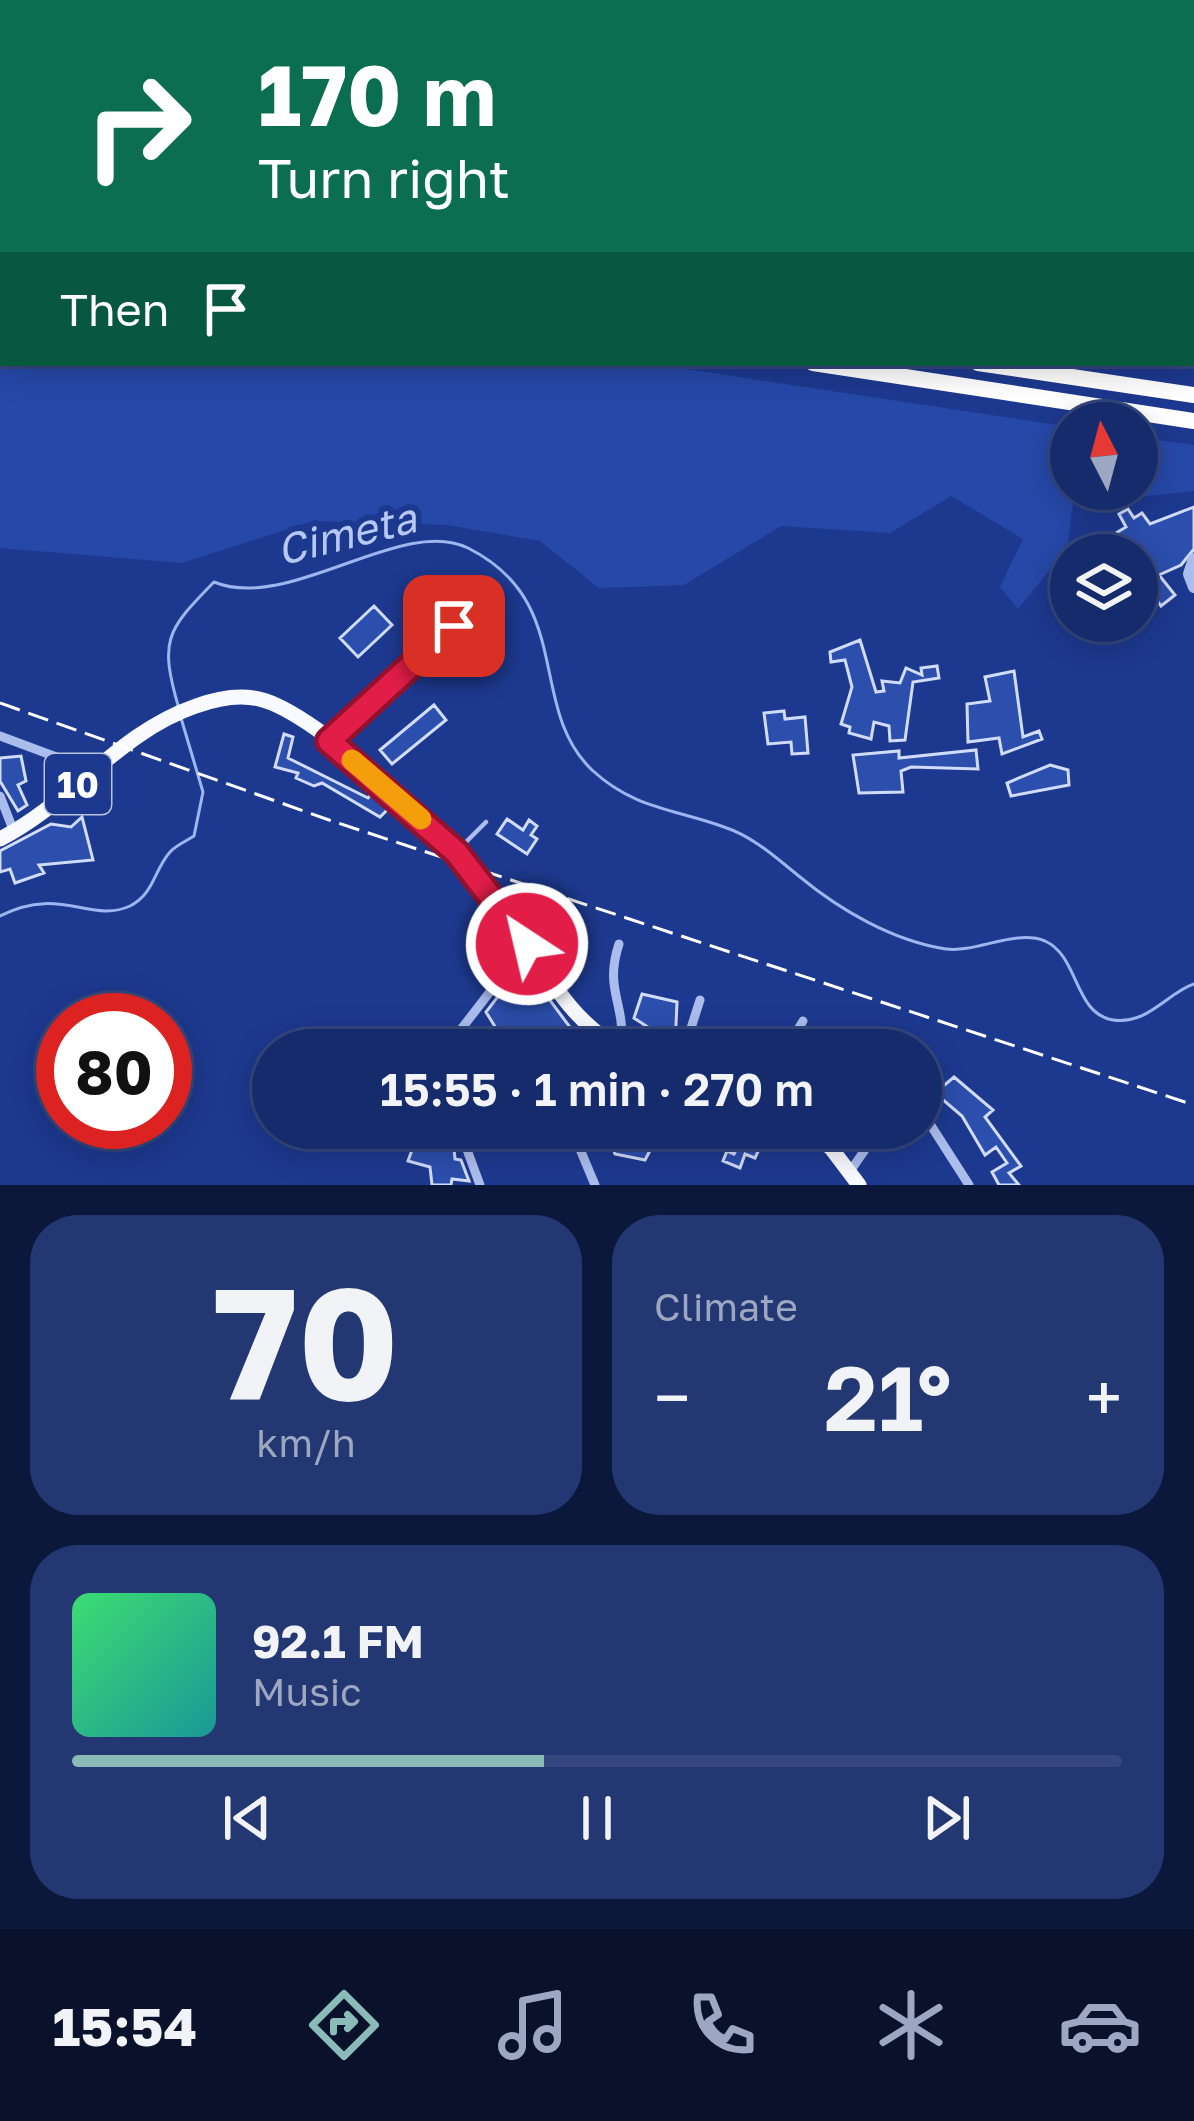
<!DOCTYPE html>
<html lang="en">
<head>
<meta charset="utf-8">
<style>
	:root { --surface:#162b6b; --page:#233773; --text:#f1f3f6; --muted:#9ea7c1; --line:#35477e; --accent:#8bbbb9 }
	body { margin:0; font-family:"Golos Text",sans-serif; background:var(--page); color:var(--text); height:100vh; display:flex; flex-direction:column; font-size:45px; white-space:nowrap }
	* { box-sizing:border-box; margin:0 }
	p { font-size:39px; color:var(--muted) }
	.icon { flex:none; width:66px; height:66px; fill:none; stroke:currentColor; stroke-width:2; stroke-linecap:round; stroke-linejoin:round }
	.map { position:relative; height:1185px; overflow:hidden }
	.drawer { display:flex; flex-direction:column; gap:30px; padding:30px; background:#0c183b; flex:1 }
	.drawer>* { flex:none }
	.guide { position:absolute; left:0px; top:0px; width:1194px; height:366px; box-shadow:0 6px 30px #0003,0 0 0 3px var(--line); background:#0b6e4f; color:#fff; overflow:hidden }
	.needle { width:78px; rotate:354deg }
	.tools { position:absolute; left:1050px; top:402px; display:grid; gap:24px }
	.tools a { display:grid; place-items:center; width:108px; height:108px; border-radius:50%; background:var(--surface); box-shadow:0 6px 30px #0003,0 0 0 3px var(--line); font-size:60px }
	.speed { position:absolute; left:36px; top:993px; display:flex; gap:24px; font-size:60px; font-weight:700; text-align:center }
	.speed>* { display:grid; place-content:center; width:156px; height:156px; border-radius:50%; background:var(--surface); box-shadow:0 6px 30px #0003,0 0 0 3px var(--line); line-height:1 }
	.speed .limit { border:18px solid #d22; background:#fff; color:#111 }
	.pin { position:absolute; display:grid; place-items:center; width:102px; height:102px; color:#fff; margin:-51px; border-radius:24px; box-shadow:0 6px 18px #0006 }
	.me { position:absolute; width:132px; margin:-66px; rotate:325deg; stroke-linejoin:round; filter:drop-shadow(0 0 9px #0008) }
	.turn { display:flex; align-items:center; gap:42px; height:252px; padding:0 60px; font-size:54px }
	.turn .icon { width:156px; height:156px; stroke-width:2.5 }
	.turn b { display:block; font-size:84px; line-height:102px }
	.then { display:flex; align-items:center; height:114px; padding:0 60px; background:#0003; gap:24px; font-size:45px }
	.big { font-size:90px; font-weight:600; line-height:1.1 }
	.drawer .tile { flex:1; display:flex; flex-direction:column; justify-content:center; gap:18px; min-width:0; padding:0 42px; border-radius:48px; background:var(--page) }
	.drawer .dial { align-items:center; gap:0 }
	.dial b { font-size:156px; line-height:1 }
	.song { display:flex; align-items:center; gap:36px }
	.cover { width:144px; height:144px; border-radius:18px; background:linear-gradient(135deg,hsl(140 70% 55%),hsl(180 70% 35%)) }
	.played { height:12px; border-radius:6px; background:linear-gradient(90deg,var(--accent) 45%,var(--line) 45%) }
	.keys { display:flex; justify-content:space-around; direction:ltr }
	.heat { display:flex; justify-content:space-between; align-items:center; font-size:66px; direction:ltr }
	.drawer .tiles { flex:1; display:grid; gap:30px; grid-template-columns:1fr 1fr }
	.tile:last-child { grid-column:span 2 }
	.trip { position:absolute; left:252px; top:1029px; width:690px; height:120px; border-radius:60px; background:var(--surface); box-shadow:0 6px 30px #0003,0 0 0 3px var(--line); font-weight:600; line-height:120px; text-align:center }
	.menu { display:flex; height:192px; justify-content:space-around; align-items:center; background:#09112b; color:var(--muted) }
	.menu .icon { width:84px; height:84px }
	.menu .current { color:var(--accent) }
	.menu b { font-size:54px; color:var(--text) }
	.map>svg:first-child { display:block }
	.green { fill:#2648a8 }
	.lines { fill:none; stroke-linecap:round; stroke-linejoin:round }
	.stream { stroke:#9eb5ef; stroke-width:3 }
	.building { fill:#2c4ead; stroke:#d1dcfa; stroke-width:3 }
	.service { stroke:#abbded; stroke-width:4.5 }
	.minor { stroke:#abbded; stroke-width:9 }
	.tertiary { stroke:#abbded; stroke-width:12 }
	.trunk { stroke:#f8faff; stroke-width:15 }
	.motorway { stroke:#fff; stroke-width:16 }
	.rail { stroke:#fff; stroke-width:3; stroke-dasharray:21 9; stroke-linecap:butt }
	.route-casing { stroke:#92132f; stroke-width:30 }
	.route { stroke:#e11d48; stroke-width:21 }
	.slow { stroke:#f59e0b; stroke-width:21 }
	.labels { text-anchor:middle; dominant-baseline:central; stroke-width:12; stroke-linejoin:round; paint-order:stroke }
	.shield { fill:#1d398f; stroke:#bbc4dd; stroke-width:3 }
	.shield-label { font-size:36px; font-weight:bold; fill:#fff }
	.water-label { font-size:42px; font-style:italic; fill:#b7c8f4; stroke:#1d398f }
</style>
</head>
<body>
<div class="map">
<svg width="1194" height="1185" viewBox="0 0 1194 1185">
	<rect width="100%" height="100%" fill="#1d398f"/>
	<path class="green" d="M0,330L3,363H646L1071,427V489H1137V437L1194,445V491L1073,504L1067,549L1018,609L1000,587L1023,539L951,496L890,533L781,526L684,585L599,588L540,541L447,525L313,521L182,563L0,548Z"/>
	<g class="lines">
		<path class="stream" d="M179,709C159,640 166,631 214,582C289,613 402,515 468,548C576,602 526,707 592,770C634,809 675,809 724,827C754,837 775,857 800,877C840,910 893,941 946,949C976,953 1015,929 1045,941C1079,956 1074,1014 1113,1020C1148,1025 1167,993 1194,984
			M0,916C60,885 91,924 130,906C154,894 154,870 170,852C175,846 186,841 194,836L203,792L181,718"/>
	</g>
	<path class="building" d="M1194,507V549L1181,565L1159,575L1175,595L1161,606L1137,570V555H1112L1106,539L1126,527L1119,514L1128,509L1134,518L1142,513L1150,524Z
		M374,606L392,625L358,657L340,638Z
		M860,640L876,692L884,691L882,681L900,683L906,668L922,675L921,668L937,666L939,678L913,682L905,740L890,741L889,726L874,722L871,739L849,733L850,727L841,724L852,687L845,660L831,662L830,652Z
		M1014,671L1023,737L1039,731L1042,739L1002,754L999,738L968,742L967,704L990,701L985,677Z
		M434,705L446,720L392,764L380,750Z
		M784,711L785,719L805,717L808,753L792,754L791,742L768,744L764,713Z
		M284,734L293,737L288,758L368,798L373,792L390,807L380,817L322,783L314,786L296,778L298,773L275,767Z
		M976,750L978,769L911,767L901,771L903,792L859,793L853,755L899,751V758Z
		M21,756L26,781L18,785L27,805L18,811L0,781V758Z
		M1050,765L1068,770L1069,785L1011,796L1007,783Z
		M82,817L93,860L39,865L44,873L15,883L10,869L0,872V851L51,824L71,827Z
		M507,819L523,830L529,820L537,826L531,835L537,839L527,854L497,834Z
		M523,964L578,1038L601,1050H506L499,1043L502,1038L486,1012Z
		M642,994L677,1002L675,1048L650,1042L654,1031L634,1018Z
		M954,1077L993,1110L985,1117L1021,1166L1009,1173L1019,1185H999L992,1172L1007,1163L996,1147L985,1155L962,1116L935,1093Z
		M420,1128H439V1137L453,1138L455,1159L461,1160L469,1181L452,1179L451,1185H432L430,1167L408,1161Z
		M606,1128H662L645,1160L615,1154Z
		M747,1128H769L755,1158L745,1154L740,1168L723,1161L727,1151L734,1154Z"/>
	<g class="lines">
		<path class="service" d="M333,737L454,626
			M460,848L486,822"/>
		<path class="minor" d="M667,3L668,0
			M1077,3L1080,0
			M1191,169H1194
			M0,736L94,771
			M0,796L14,832
			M619,944C603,992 628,1005 620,1049
			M445,1050L527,944
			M684,1050L700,1000
			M785,1050L803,1021
			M921,1110L969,1185
			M459,1128L480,1185
			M670,1132L671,1128
			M577,1142L595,1185
			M851,1170L880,1128"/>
		<path class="tertiary" d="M1191,220H1194
			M1191,266L1194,268
			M1194,559L1189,574L1194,587"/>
		<path class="trunk" d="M0,839C71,803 119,732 196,706C215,699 238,694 259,699C319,712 464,853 501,905C538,956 565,1021 624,1050
			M804,1128L831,1148L859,1185"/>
		<path class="motorway" d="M0,285H3
			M0,304H3
			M813,363L1194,421
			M978,363L1194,395"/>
		<path class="rail" d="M215,0L223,3
			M1191,256H1194
			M0,703L329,820L1194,1105"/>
	</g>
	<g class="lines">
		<g class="route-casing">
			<path id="route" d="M454,626L329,741L456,852L527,944"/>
		</g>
		<use href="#route" class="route"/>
		<path class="slow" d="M352,760L421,819"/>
	</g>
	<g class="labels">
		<rect class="shield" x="45" y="754" width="66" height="60" rx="9"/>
		<g class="shield-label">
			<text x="78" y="784">10</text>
		</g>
		<g class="water-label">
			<text transform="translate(346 533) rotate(-14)">Cimeta</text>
		</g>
	</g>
</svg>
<div class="tools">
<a><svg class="needle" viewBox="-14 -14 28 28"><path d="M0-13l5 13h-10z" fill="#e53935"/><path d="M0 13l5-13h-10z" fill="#9ea7c1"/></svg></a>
<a><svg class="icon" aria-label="layers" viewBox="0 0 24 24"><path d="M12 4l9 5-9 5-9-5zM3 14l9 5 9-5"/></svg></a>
</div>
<div class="speed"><div class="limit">80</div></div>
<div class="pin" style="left:454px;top:626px;background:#d93025"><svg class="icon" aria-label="arrive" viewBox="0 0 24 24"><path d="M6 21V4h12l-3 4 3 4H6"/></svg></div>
<svg class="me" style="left:527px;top:944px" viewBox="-20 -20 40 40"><circle r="17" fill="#e11d48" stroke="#fff" stroke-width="3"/><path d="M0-11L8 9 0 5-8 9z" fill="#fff"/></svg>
<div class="trip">15:55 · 1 min · 270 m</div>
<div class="guide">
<div class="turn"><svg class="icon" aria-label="right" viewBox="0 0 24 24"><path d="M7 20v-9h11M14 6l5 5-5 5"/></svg><div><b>170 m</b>Turn right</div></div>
<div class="then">Then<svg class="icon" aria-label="arrive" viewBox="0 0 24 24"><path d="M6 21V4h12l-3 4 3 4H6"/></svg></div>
</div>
</div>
<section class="drawer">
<div class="tiles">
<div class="tile dial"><b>70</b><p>km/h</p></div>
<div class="tile"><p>Climate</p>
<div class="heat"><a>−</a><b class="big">21°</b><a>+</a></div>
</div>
<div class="tile">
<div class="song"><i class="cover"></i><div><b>92.1 FM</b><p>Music</p></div></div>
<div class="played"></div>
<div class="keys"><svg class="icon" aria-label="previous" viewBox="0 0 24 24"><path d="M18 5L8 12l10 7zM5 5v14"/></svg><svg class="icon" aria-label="pause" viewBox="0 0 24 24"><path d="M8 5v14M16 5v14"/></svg><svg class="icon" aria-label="next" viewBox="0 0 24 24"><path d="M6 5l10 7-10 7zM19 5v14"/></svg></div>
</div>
</div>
</section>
<nav class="menu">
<b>15:54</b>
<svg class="icon current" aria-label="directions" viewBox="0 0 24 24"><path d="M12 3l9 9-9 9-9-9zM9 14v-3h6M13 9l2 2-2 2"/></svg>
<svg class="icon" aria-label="music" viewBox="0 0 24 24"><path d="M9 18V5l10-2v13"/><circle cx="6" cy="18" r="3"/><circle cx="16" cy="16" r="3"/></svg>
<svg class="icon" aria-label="phone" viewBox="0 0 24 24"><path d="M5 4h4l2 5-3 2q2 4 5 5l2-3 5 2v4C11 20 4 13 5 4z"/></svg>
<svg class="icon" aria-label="climate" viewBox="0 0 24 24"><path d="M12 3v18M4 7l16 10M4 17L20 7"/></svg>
<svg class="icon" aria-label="car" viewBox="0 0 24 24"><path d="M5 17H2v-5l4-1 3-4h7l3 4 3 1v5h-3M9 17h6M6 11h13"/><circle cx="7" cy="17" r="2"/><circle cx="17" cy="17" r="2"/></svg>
</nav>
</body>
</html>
